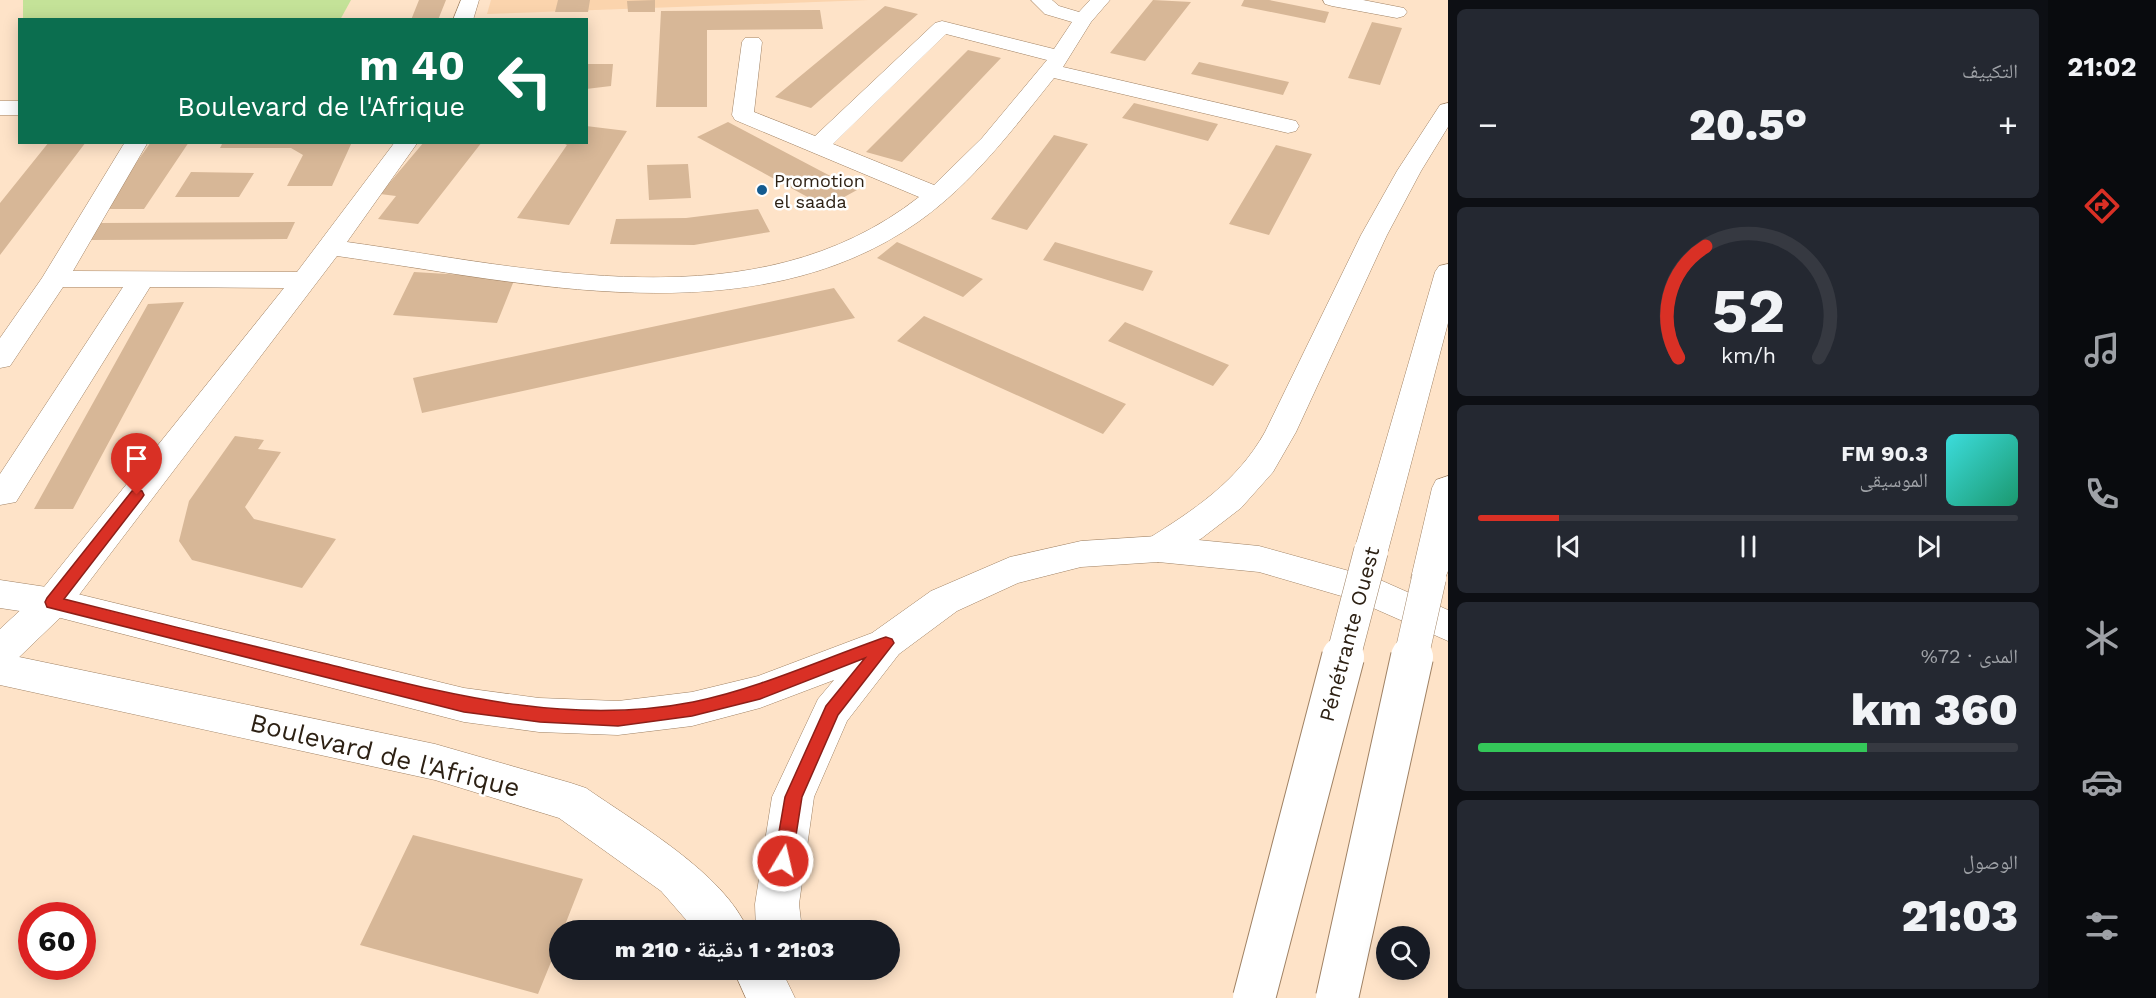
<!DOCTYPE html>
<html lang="ar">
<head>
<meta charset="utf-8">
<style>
	:root { --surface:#171b24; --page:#242831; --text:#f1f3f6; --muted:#9ea1a6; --line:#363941; --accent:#d93025 }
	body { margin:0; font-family:"Work Sans","Noto Naskh Arabic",sans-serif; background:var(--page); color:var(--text); direction:rtl; height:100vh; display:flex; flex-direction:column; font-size:22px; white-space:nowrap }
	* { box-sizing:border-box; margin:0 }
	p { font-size:20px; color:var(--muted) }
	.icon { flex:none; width:33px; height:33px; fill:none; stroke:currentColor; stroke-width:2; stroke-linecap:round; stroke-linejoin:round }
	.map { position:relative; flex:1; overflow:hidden; direction:ltr }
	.drawer { display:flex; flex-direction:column; gap:9px; padding:9px; background:#0d0f14; width:600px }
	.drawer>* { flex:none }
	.guide { position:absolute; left:18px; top:18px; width:570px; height:126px; border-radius:0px; box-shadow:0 3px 15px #0003; direction:rtl; background:#0b6e4f; color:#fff; overflow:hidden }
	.controls { position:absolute; left:1376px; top:926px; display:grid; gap:12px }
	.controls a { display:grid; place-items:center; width:54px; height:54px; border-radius:50%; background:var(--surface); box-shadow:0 3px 15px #0003; font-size:30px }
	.speed { position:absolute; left:18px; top:902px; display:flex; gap:12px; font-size:30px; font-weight:700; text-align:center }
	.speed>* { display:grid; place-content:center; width:78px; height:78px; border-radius:50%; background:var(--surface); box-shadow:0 3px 15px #0003; line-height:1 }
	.speed .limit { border:9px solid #d22; background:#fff; color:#111 }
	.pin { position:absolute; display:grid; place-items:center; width:51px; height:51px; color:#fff; margin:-62px -26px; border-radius:50% 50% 50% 0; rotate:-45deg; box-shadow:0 0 6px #0007 }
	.pin .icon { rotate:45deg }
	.me { position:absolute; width:66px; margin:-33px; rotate:9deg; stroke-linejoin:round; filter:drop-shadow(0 0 4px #0008) }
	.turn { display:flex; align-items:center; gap:21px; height:126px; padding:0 24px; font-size:27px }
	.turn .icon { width:78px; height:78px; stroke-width:2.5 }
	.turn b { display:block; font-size:42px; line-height:51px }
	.big { font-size:45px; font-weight:800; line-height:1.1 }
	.drawer .tile { flex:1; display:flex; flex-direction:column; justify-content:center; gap:9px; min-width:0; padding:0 21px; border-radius:9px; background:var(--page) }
	.drawer .dial { align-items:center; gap:0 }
	.dial svg { height:156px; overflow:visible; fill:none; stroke:var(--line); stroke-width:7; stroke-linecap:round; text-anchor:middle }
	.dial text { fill:var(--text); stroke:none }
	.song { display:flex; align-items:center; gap:18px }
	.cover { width:72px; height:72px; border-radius:9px; background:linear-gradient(135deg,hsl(180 70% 55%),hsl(160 70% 35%)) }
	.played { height:6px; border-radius:3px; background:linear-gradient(90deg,var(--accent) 15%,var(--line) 15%) }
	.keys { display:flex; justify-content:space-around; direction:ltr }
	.heat { display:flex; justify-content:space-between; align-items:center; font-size:33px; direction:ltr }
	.charge { height:9px; border-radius:4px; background:linear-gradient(90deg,#34c759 72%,var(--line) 0) }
	.trip { position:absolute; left:549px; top:920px; width:351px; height:60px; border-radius:30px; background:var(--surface); box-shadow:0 3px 15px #0003; font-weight:800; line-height:60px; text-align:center; direction:rtl }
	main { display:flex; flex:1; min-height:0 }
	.tabs { display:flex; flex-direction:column; width:108px; justify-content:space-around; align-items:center; background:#090b0e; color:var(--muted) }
	.tabs .icon { width:42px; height:42px }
	.tabs .selected { color:var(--accent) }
	.tabs b { font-size:27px; color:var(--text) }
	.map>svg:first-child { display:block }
	.built { fill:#fbd4ad }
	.green { fill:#c4e298 }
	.building { fill:#d7b797 }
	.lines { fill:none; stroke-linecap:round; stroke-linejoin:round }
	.minor-casing { stroke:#a08264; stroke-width:1 }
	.major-casing { stroke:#a08264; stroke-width:1 }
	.highway-casing { stroke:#a08264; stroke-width:1 }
	.minor { fill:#fff; fill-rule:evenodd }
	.major { fill:#fff; fill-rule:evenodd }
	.highway { fill:#fff; fill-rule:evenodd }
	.highway-bridge-far1-casing { stroke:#a08264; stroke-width:35; stroke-linecap:butt }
	.highway-bridge-casing { stroke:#a08264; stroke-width:44; stroke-linecap:butt }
	.highway-bridge-far1 { stroke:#fff; stroke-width:34 }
	.highway-bridge { stroke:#fff; stroke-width:42 }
	.route { fill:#d93025; stroke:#8d1f18; stroke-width:1.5 }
	.poi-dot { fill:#145b8f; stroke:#fff; stroke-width:2 }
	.labels { text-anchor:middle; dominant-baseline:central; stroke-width:5; stroke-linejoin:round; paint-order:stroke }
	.far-poi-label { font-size:18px; fill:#2d2114; stroke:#fff; text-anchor:start }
	.street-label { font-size:21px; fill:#2d2114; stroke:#fff }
	.near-street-label { font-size:26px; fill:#2d2114; stroke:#fff }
</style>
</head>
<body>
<main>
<nav class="tabs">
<b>21:02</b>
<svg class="icon selected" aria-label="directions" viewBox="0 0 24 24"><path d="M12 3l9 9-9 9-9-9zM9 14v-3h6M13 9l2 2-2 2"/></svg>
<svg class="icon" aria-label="music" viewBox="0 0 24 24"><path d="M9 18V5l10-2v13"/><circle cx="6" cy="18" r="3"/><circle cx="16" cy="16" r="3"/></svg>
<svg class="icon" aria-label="phone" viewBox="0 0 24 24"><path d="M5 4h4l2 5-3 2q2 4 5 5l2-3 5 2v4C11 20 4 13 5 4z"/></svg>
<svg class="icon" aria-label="climate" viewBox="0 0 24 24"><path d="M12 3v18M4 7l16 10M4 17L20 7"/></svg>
<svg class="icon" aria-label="car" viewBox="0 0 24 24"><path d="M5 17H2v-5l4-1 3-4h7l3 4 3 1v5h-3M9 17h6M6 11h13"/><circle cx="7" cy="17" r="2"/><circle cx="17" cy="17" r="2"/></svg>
<svg class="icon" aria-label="filters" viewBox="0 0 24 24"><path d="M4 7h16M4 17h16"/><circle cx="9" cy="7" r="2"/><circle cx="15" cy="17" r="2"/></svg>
</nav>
<section class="drawer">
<div class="tile"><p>التكييف</p>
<div class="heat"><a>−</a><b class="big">20.5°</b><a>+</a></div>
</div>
<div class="tile dial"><svg viewBox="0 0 100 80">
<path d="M14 69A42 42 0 1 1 86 69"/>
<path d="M14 69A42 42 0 0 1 28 12" stroke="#d93025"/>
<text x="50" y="56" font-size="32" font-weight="700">52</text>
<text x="50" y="72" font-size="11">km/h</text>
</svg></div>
<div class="tile">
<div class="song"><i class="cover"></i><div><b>90.3 FM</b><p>الموسيقى</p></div></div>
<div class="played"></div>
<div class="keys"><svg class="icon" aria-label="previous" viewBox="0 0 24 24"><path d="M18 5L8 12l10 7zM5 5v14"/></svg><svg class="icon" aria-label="pause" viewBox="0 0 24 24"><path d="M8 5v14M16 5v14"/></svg><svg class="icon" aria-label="next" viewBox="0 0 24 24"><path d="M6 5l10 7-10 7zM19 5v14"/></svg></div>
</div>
<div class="tile"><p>المدى · 72%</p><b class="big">360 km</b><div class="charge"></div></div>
<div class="tile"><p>الوصول</p><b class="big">21:03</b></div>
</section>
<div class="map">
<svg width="1448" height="998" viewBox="0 0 1448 998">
	<rect width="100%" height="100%" fill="#fee3c8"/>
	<path class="built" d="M491,0H869L487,14Z"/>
	<path class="green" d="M23,0H351L340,20L23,19Z"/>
	<path class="building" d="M419,0H446L438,20H411Z
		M558,0H590L588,12H555Z
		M655,0V12H628L627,1Z
		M1153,0L1191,2L1145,61L1110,53Z
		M1244,0H1269L1329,12L1325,23L1241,6Z
		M885,6L918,14L811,108L775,97Z
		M820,10L823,29L707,30V107H656L661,11Z
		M1372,22L1402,28L1380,85L1348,78Z
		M968,50L1001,58L902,162L866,152Z
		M1199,62L1289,82L1283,95L1191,74Z
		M586,64H613L611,86L586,89Z
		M1134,103L1218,124L1208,141L1122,118Z
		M728,122L857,190L826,207L697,137Z
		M586,126L627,131L569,225L517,218L567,145L561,142H586Z
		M1054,135L1088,144L1027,230L991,219Z
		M49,142H86L0,255V203Z
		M151,142H189L144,209H103Z
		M223,142H352L332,186H287L303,155L291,148H220Z
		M424,142H482L418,224L378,219L396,196L380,194Z
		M1276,145L1312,154L1269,235L1229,224Z
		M688,164L691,198L649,200L647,165Z
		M191,172L254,173L239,197H175Z
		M758,209L770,232L694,245L610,244L616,219L686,218Z
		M295,222L287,239L87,240L99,223Z
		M897,242L983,279L963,297L877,258Z
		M1055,242L1153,271L1143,291L1043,260Z
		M414,272L515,278L497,323L393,315Z
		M834,288L855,318L422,413L413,378Z
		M184,302L73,509H34L148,304Z
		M924,316L1126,404L1103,434L897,341Z
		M1125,322L1229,365L1213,386L1108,341Z
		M235,436L264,440L258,449L281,452L245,507L254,519L336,539L302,588L192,560L179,541L189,501Z
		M413,835L583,879L563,930H560V940L538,994L360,945Z"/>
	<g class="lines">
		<g class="minor-casing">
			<path id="minor" d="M461,0H479L473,20H453Z
				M1031,0H1052L1059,6L1079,12L1090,0H1110L1091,22L1063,67L1296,121L1299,126L1296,131L1288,133L1054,78C1013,129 973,183 918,222C751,339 523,282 337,256L66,612L13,663L0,667V629L40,592L284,288L150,287L16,502L0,505V474L123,287H63L10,366L0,368V338L42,278L125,142H148L73,271L297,272L395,142H418L347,242C534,268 756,325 919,197L735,120L732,115L742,42L745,38H759L762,42L754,112L815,136L935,23L942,21L1054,49L1072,22L1045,14ZM946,34L1047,60L982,138L934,185L833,144Z
				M1323,0H1363L1404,8L1407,12L1404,16L1397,18L1332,6L1325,4Z
				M0,101H20V115H0Z"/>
		</g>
		<g class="major-casing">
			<path id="major" d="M1158,536L1259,546L1378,579L1448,610V641L1355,600L1259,572L1158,562L1081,567L1018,583L957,611L899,654L847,721L814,797L799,904L802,930H756L755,904L772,797L818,699L834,680L760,708L692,726L618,735L539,732L464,722L53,616L0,608V580L53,588L464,688L539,698L618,701L692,692L758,676L872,633L931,591L1010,557L1081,541Z
				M0,653L435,744L571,783L586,788C636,823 724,873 748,930H695L661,891L559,818L435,780L0,685Z
				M733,969H781L795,998H746Z"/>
		</g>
		<g class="highway-casing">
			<path id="highway" d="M1448,103V127L1421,171L1387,235L1296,432L1273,472L1241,508L1202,538L1170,558L1158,562L1146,558L1141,549L1146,540C1194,510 1237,482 1265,432L1361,235L1397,171L1440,105Z
				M1448,264V323L1388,551L1383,560L1371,564L1359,560L1354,551L1435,272L1439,266Z
				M1448,476V571L1441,588L1429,592L1417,588L1411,578L1432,488L1436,480Z"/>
		</g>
		<use href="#minor" class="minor"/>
		<use href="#major" class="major"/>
		<use href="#highway" class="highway"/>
		<g class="highway-bridge-far1-casing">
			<path id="highway-bridge-far1" d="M1343,658L1371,551
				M1411,658L1429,578"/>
		</g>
		<g class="highway-bridge-casing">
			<path id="highway-bridge" d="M1254,998L1343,657
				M1337,998L1412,657"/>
		</g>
		<use href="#highway-bridge-far1" class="highway-bridge-far1"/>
		<use href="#highway-bridge" class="highway-bridge"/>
	</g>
	<path class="route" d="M137,490L142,491L144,495L142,498L64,599C150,621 237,642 323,663C445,693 566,727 693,702C761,688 822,659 886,637L892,639L894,643L838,715L802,797L792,861L790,867L783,870L777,867L774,861L785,797L826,706L865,658L760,699L692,716L618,726L540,722L464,712L47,607L45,602L47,598L132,491Z"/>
	<circle class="poi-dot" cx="762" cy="190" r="6"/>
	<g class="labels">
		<g class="far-poi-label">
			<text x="774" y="180">Promotion<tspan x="774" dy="21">el saada</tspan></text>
		</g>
		<g class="street-label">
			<text transform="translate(1349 634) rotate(-75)">Pénétrante Ouest</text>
		</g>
		<g class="near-street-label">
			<text transform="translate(385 755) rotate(14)">Boulevard de l'Afrique</text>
		</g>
	</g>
</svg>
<div class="controls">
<a><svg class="icon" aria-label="search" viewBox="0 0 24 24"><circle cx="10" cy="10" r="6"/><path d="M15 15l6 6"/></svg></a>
</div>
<div class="speed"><div class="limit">60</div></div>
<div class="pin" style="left:137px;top:495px;background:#d93025"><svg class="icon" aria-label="arrive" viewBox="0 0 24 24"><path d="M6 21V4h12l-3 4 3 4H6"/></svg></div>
<svg class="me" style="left:783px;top:861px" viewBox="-20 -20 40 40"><circle r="17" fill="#d93025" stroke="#fff" stroke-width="3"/><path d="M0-11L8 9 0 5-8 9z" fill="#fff"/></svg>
<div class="trip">21:03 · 1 دقيقة · 210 m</div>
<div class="guide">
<div class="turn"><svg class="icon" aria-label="left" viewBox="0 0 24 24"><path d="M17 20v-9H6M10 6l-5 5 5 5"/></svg><div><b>40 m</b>Boulevard de l'Afrique</div></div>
</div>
</div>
</main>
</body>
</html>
